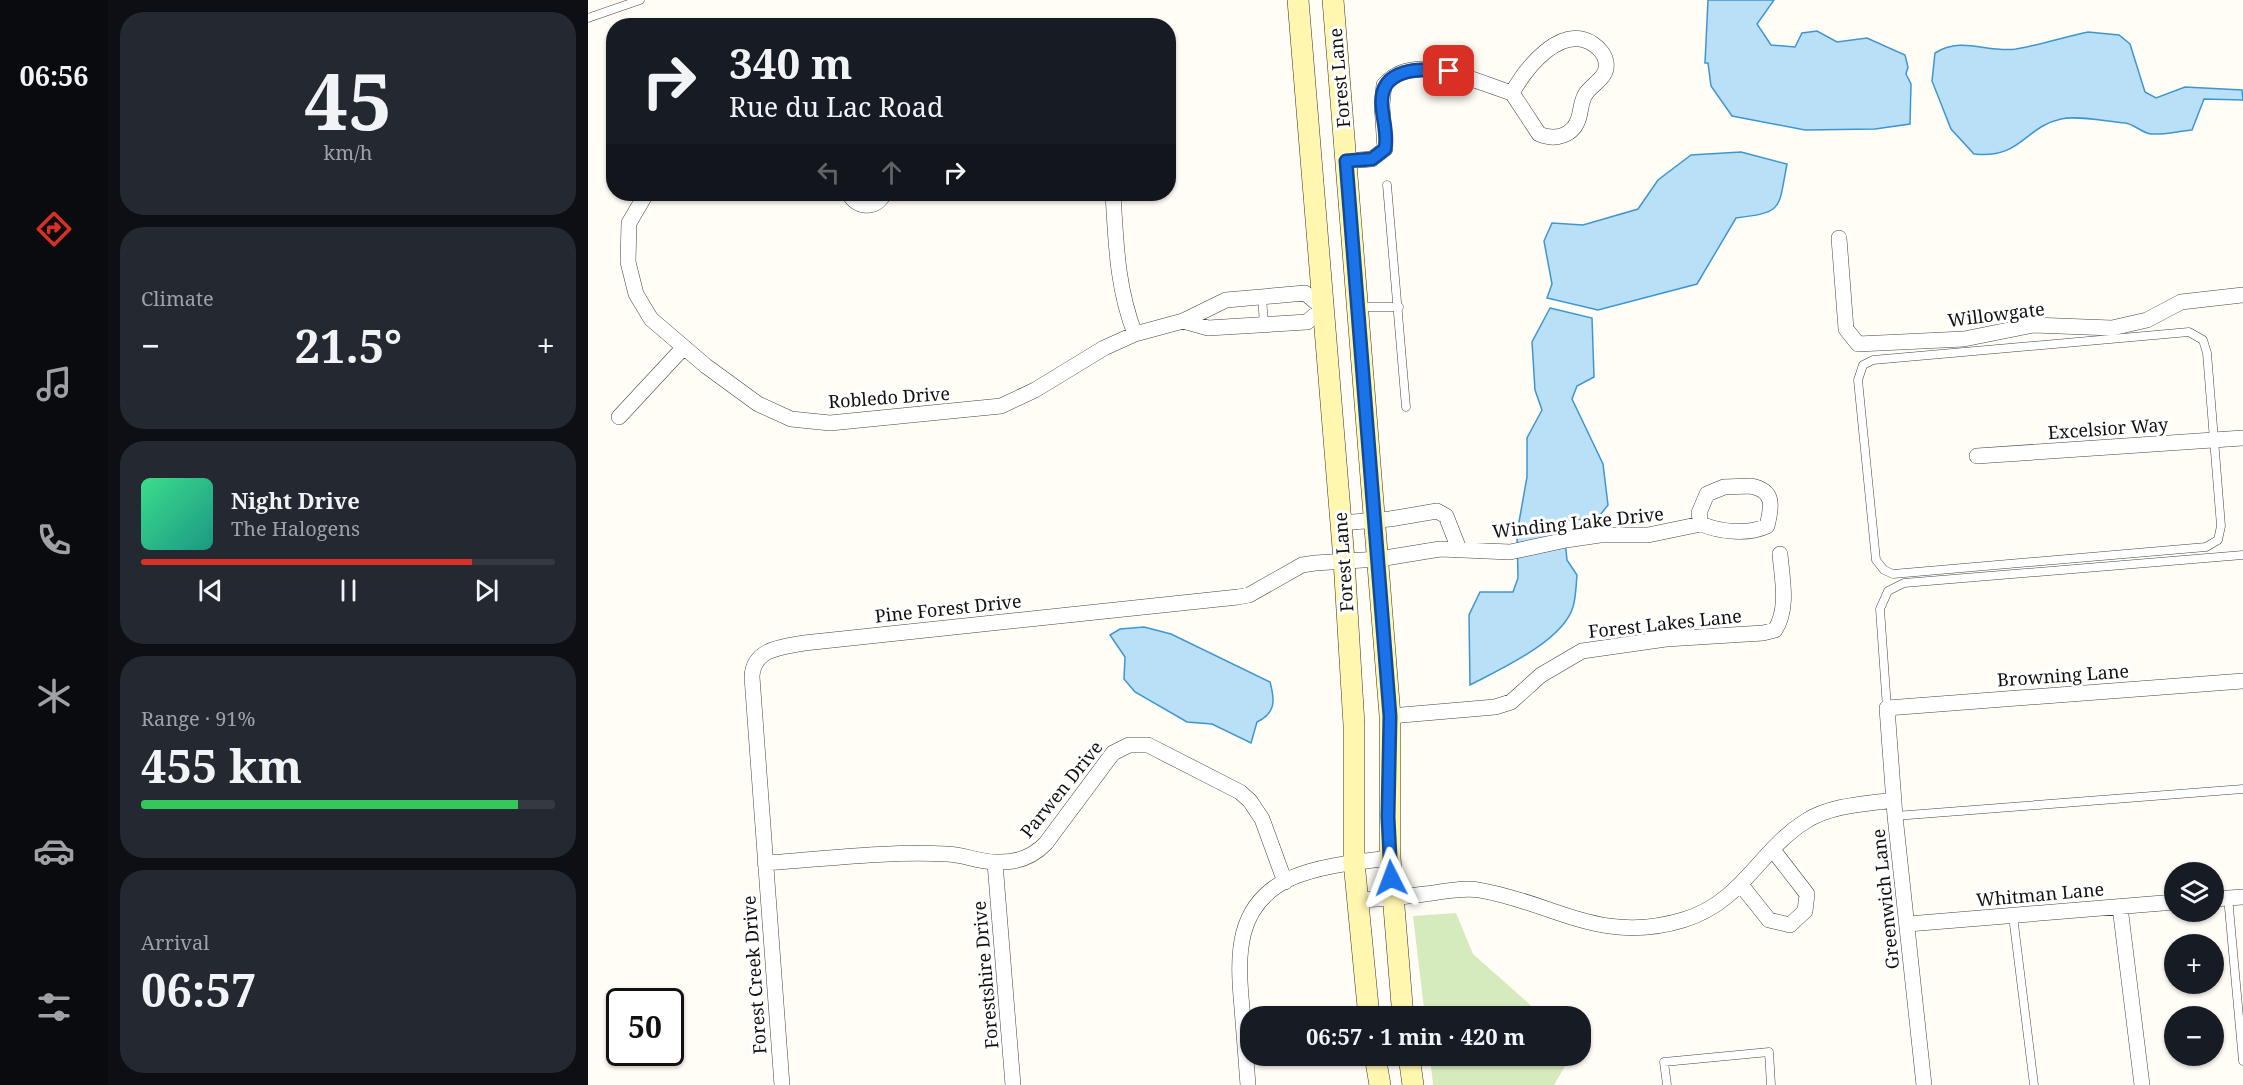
<!DOCTYPE html>
<html lang="en">
<head>
<meta charset="utf-8">
<style>
	:root { --surface:#171b24; --page:#242831; --text:#f1f3f6; --muted:#9ea1a6; --line:#363941; --accent:#d93025 }
	body { margin:0; font-family:"Noto Serif",serif; background:var(--page); color:var(--text); height:100vh; display:flex; flex-direction:column; font-size:22px; white-space:nowrap }
	* { box-sizing:border-box; margin:0 }
	p { font-size:20px; color:var(--muted) }
	.icon { flex:none; width:33px; height:33px; fill:none; stroke:currentColor; stroke-width:2; stroke-linecap:round; stroke-linejoin:round }
	.map { position:relative; flex:1; overflow:hidden }
	.details { display:flex; flex-direction:column; gap:12px; padding:12px; background:#0d0f14; width:480px }
	.details>* { flex:none }
	.banner { position:absolute; left:18px; top:18px; width:570px; height:183px; border-radius:24px; box-shadow:0 2px 4px #0004; background:#171b24; color:var(--text); overflow:hidden }
	.fabs { position:absolute; left:1576px; top:862px; display:grid; gap:12px }
	.fabs a { display:grid; place-items:center; width:60px; height:60px; border-radius:50%; background:var(--surface); box-shadow:0 2px 4px #0004; font-size:30px }
	.speed { position:absolute; left:18px; top:988px; display:flex; gap:12px; font-size:30px; font-weight:700; text-align:center }
	.speed>* { display:grid; place-content:center; width:78px; height:78px; border-radius:50%; background:var(--surface); box-shadow:0 2px 4px #0004; line-height:1 }
	.speed .limit { border:3px solid #111; border-radius:9px; background:#fff; color:#111 }
	.pin { position:absolute; display:grid; place-items:center; width:51px; height:51px; color:#fff; margin:-26px; border-radius:12px; box-shadow:0 3px 9px #0006 }
	.me { position:absolute; width:66px; margin:-33px; rotate:357deg; stroke-linejoin:round; filter:drop-shadow(0 0 4px #0008) }
	.turn { display:flex; align-items:center; gap:21px; height:126px; padding:0 24px; font-size:27px }
	.turn .icon { width:78px; height:78px; stroke-width:2.5 }
	.turn b { display:block; font-size:42px; line-height:51px }
	.lanes { display:flex; align-items:center; height:57px; padding:0 24px; background:#0003; justify-content:center; gap:30px; direction:ltr }
	.lanes .off { opacity:.35 }
	.big { font-size:45px; font-weight:700; line-height:1.1 }
	.details .tile { flex:1; display:flex; flex-direction:column; justify-content:center; gap:9px; min-width:0; padding:0 21px; border-radius:24px; background:var(--page) }
	.details .dial { align-items:center; gap:0 }
	.dial b { font-size:78px; line-height:1 }
	.song { display:flex; align-items:center; gap:18px }
	.cover { width:72px; height:72px; border-radius:9px; background:linear-gradient(135deg,hsl(150 70% 55%),hsl(170 70% 35%)) }
	.played { height:6px; border-radius:3px; background:linear-gradient(90deg,var(--accent) 80%,var(--line) 80%) }
	.keys { display:flex; justify-content:space-around; direction:ltr }
	.heat { display:flex; justify-content:space-between; align-items:center; font-size:33px; direction:ltr }
	.charge { height:9px; border-radius:4px; background:linear-gradient(90deg,#34c759 91%,var(--line) 0) }
	.trip { position:absolute; left:652px; top:1006px; width:351px; height:60px; border-radius:24px; background:var(--surface); box-shadow:0 2px 4px #0004; font-weight:700; line-height:60px; text-align:center }
	main { display:flex; flex:1; min-height:0 }
	.menu { display:flex; flex-direction:column; width:108px; justify-content:space-around; align-items:center; background:#090b0e; color:var(--muted) }
	.menu .icon { width:42px; height:42px }
	.menu .current { color:var(--accent) }
	.menu b { font-size:27px; color:var(--text) }
	.map>svg:first-child { display:block }
	.green { fill:#d5ebbd }
	.water { fill:#b9e0f7; stroke:#3f96cf; stroke-width:1.5 }
	.lines { fill:none; stroke-linecap:round; stroke-linejoin:round }
	.service-casing { stroke:#444; stroke-width:9 }
	.minor-casing { stroke:#444; stroke-width:16 }
	.secondary-casing { stroke:#333; stroke-width:22 }
	.service { stroke:#fff; stroke-width:8 }
	.minor { stroke:#fff; stroke-width:15 }
	.secondary { stroke:#fff6b0; stroke-width:21 }
	.route-casing { stroke:#114b97; stroke-width:15 }
	.route { stroke:#1a73e8; stroke-width:10 }
	.labels { text-anchor:middle; dominant-baseline:central; stroke-width:6; stroke-linejoin:round; paint-order:stroke }
	.street-label { font-size:18px; fill:#111; stroke:#fff }
</style>
</head>
<body>
<main>
<nav class="menu">
<b>06:56</b>
<svg class="icon current" aria-label="directions" viewBox="0 0 24 24"><path d="M12 3l9 9-9 9-9-9zM9 14v-3h6M13 9l2 2-2 2"/></svg>
<svg class="icon" aria-label="music" viewBox="0 0 24 24"><path d="M9 18V5l10-2v13"/><circle cx="6" cy="18" r="3"/><circle cx="16" cy="16" r="3"/></svg>
<svg class="icon" aria-label="phone" viewBox="0 0 24 24"><path d="M5 4h4l2 5-3 2q2 4 5 5l2-3 5 2v4C11 20 4 13 5 4z"/></svg>
<svg class="icon" aria-label="climate" viewBox="0 0 24 24"><path d="M12 3v18M4 7l16 10M4 17L20 7"/></svg>
<svg class="icon" aria-label="car" viewBox="0 0 24 24"><path d="M5 17H2v-5l4-1 3-4h7l3 4 3 1v5h-3M9 17h6M6 11h13"/><circle cx="7" cy="17" r="2"/><circle cx="17" cy="17" r="2"/></svg>
<svg class="icon" aria-label="filters" viewBox="0 0 24 24"><path d="M4 7h16M4 17h16"/><circle cx="9" cy="7" r="2"/><circle cx="15" cy="17" r="2"/></svg>
</nav>
<section class="details">
<div class="tile dial"><b>45</b><p>km/h</p></div>
<div class="tile"><p>Climate</p>
<div class="heat"><a>−</a><b class="big">21.5°</b><a>+</a></div>
</div>
<div class="tile">
<div class="song"><i class="cover"></i><div><b>Night Drive</b><p>The Halogens</p></div></div>
<div class="played"></div>
<div class="keys"><svg class="icon" aria-label="previous" viewBox="0 0 24 24"><path d="M18 5L8 12l10 7zM5 5v14"/></svg><svg class="icon" aria-label="pause" viewBox="0 0 24 24"><path d="M8 5v14M16 5v14"/></svg><svg class="icon" aria-label="next" viewBox="0 0 24 24"><path d="M6 5l10 7-10 7zM19 5v14"/></svg></div>
</div>
<div class="tile"><p>Range · 91%</p><b class="big">455 km</b><div class="charge"></div></div>
<div class="tile"><p>Arrival</p><b class="big">06:57</b></div>
</section>
<div class="map">
<svg width="1655" height="1085" viewBox="0 0 1655 1085">
	<rect width="100%" height="100%" fill="#fffdf5"/>
	<path class="green" d="M868,913L885,954L956,1017H837L825,916Z
		M842,1056H983L966,1085H845Z"/>
	<path class="water" d="M1120,0H1186L1169,24L1183,45L1207,47L1214,33L1229,31L1249,42L1279,38L1317,55L1320,67L1318,74L1323,84L1322,124L1287,129L1217,130L1144,116L1123,86L1120,63H1117Z
		M1500,32L1531,35L1542,44L1557,92L1568,98L1597,87L1654,90L1655,100L1616,99L1604,130C1591,131 1576,135 1563,134C1554,133 1546,124 1537,123C1520,122 1490,115 1473,119C1436,127 1434,159 1386,154L1363,129L1344,81L1347,53C1374,36 1399,53 1428,49C1452,45 1476,37 1500,32Z
		M1153,152L1199,164C1190,210 1196,212 1148,218L1109,284L1010,310L959,298L964,284L956,241L964,223L995,225L1050,209L1070,180L1103,155Z
		M962,308L1004,318L1006,377L989,386L984,399L1015,464L1020,505L1009,519L975,520L979,560L989,575C988,585 988,597 985,607C975,641 911,670 882,685L881,615L892,592H925L930,578L929,533L939,477V438L954,410L947,390L944,342Z
		M556,627L583,634L682,682C687,700 688,713 669,722L663,743L624,724L599,722L547,692L536,679L537,657L522,635L532,629Z"/>
	<g class="lines">
		<g class="service-casing">
			<path id="service" d="M0,18L52,0
				M799,185L818,407
				M674,297L676,324
				M772,307H811
				M1601,332L1615,340L1619,353L1633,526L1630,540L1618,547L1305,574L1296,570L1288,560L1270,380L1275,365L1285,360Z
				M1299,708L1292,609L1300,591L1316,583L1655,555
				M1307,816L1655,789
				M1640,897L1655,1061
				M1425,916L1446,1085
				M1079,1085L1076,1062L1181,1052L1183,1085"/>
		</g>
		<g class="minor-casing">
			<path id="minor" d="M758,161L784,159L797,149L794,105L796,85C827,50 888,82 924,93C938,68 973,23 1005,44C1011,48 1017,55 1018,62C1021,78 1003,84 997,95C993,102 993,110 991,117C986,136 967,141 951,134L924,93
				M58,194L41,223L40,262L48,294L63,319L118,366L170,404L203,419L242,423L413,406L447,390L516,348L547,334L595,321L638,300L717,293L735,308L719,322L620,328L595,321
				M261,194C270,209 288,209 296,194
				M525,194C528,243 529,288 547,334
				M1251,238L1258,329L1270,344L1376,339L1445,325L1524,328L1559,320L1593,302L1655,295
				M31,417L96,347
				M1389,456L1655,438
				M1162,486C1187,490 1184,506 1179,526C1160,535 1132,532 1113,524L1111,513L1119,494L1136,487Z
				M752,523L802,519L849,511L858,516L871,549
				M802,716L907,707L923,702L953,675L994,651L1078,639L1175,633L1187,630C1201,608 1194,579 1192,554
				M177,863C236,859 298,851 358,854C374,854 391,862 408,862C427,863 445,857 458,843L525,753L541,745H560L652,792L662,801L674,819L697,882
				M407,863L425,1085
				M1153,885L1181,920L1202,925L1217,911L1219,894L1185,850
				M1626,899L1655,897
				M769,900C792,899 814,897 837,894C854,892 875,887 891,890C967,903 1012,945 1095,920C1155,902 1171,850 1218,821C1243,805 1277,804 1306,800
				M1532,907L1554,1085
				M1320,924L1587,902
				M194,1085L164,677C165,649 193,647 216,643L650,597L661,595L714,565L727,563L791,559L852,549L922,552L978,540L1012,535H1060L1113,524
				M660,1085C658,1059 656,1033 654,1008C649,955 647,904 703,878C733,865 770,862 802,858
				M1336,1085L1307,816L1299,708L1655,681"/>
		</g>
		<g class="secondary-casing">
			<path id="secondary" d="M710,0L756,560L766,725V862L781,1017
				M745,0L802,716V858L815,1017
				M787,1056L792,1085
				M821,1056L825,1085"/>
		</g>
		<use href="#service" class="service"/>
		<use href="#minor" class="minor"/>
		<use href="#secondary" class="secondary"/>
	</g>
	<g class="lines">
		<g class="route-casing">
			<path id="route" d="M803,878L800,817L802,716L758,161L784,159L797,149C800,135 795,121 794,107C790,67 832,68 861,71"/>
		</g>
		<use href="#route" class="route"/>
	</g>
	<g class="labels">
		<g class="street-label">
			<text transform="translate(751 78) rotate(-95)">Forest Lane</text>
			<text transform="translate(1408 314) rotate(-7)">Willowgate</text>
			<text transform="translate(301 397) rotate(-4)">Robledo Drive</text>
			<text transform="translate(1520 428) rotate(-4)">Excelsior Way</text>
			<text transform="translate(990 522) rotate(-6)">Winding Lake Drive</text>
			<text transform="translate(755 562) rotate(-94)">Forest Lane</text>
			<text transform="translate(360 608) rotate(-6)">Pine Forest Drive</text>
			<text transform="translate(1077 623) rotate(-6)">Forest Lakes Lane</text>
			<text transform="translate(1475 675) rotate(-4)">Browning Lane</text>
			<text transform="translate(473 789) rotate(-51)">Parwen Drive</text>
			<text transform="translate(1452 894) rotate(-5)">Whitman Lane</text>
			<text transform="translate(1297 899) rotate(-96)">Greenwich Lane</text>
			<text transform="translate(166 975) rotate(-94)">Forest Creek Drive</text>
			<text transform="translate(397 975) rotate(-95)">Forestshire Drive</text>
		</g>
	</g>
</svg>
<div class="fabs">
<a><svg class="icon" aria-label="layers" viewBox="0 0 24 24"><path d="M12 4l9 5-9 5-9-5zM3 14l9 5 9-5"/></svg></a>
<a>+</a>
<a>−</a>
</div>
<div class="speed"><div class="limit">50</div></div>
<div class="pin" style="left:861px;top:71px;background:#d93025"><svg class="icon" aria-label="arrive" viewBox="0 0 24 24"><path d="M6 21V4h12l-3 4 3 4H6"/></svg></div>
<svg class="me" style="left:803px;top:878px" viewBox="-20 -20 40 40"><path d="M0-17L14 15 0 8-14 15z" fill="#1a73e8" stroke="#fff" stroke-width="4"/></svg>
<div class="trip">06:57 · 1 min · 420 m</div>
<div class="banner">
<div class="turn"><svg class="icon" aria-label="right" viewBox="0 0 24 24"><path d="M7 20v-9h11M14 6l5 5-5 5"/></svg><div><b>340 m</b>Rue du Lac Road</div></div>
<div class="lanes"><svg class="icon off" aria-label="left" viewBox="0 0 24 24"><path d="M17 20v-9H6M10 6l-5 5 5 5"/></svg><svg class="icon off" aria-label="ahead" viewBox="0 0 24 24"><path d="M12 20V5M6 11l6-6 6 6"/></svg><svg class="icon" aria-label="right" viewBox="0 0 24 24"><path d="M7 20v-9h11M14 6l5 5-5 5"/></svg></div>
</div>
</div>
</main>
</body>
</html>
